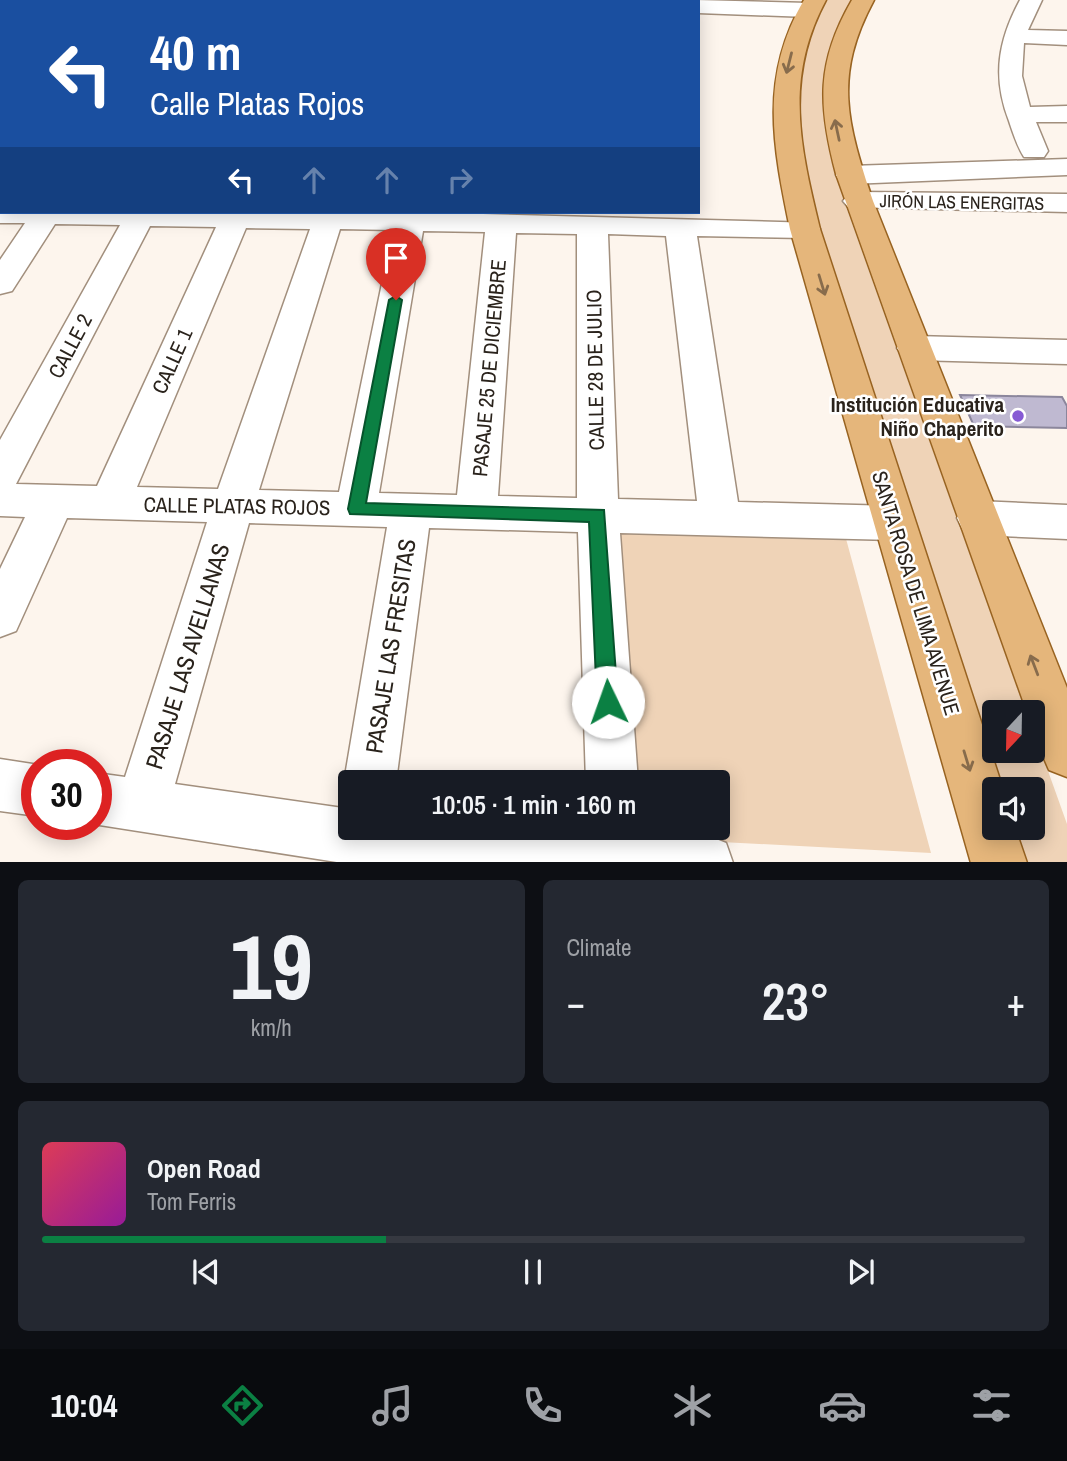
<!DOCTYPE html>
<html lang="en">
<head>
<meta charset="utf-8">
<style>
	:root { --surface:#171b24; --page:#242831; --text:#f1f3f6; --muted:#9ea1a6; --line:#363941; --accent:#0b8043 }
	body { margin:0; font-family:"Archivo Narrow",sans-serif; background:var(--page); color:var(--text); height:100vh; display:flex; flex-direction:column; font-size:26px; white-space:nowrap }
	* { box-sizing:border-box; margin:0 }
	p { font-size:23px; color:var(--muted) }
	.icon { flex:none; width:38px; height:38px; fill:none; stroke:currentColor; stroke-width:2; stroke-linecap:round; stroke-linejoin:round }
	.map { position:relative; height:862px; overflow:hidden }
	.drawer { display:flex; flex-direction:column; gap:18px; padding:18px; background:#0d0f14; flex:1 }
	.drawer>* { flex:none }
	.hud { position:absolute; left:0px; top:0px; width:700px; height:214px; box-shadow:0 4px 18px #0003; background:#1a4fa0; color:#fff; overflow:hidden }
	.needle { width:46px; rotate:202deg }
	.controls { position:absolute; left:982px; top:700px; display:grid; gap:14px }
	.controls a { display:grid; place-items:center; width:63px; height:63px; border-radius:7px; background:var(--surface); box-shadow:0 4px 18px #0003; font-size:35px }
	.speed { position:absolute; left:21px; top:749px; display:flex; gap:14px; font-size:35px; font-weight:700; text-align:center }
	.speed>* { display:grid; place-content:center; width:91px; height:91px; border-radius:50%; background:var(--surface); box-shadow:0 4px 18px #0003; line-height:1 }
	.speed .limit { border:10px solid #d22; background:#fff; color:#111 }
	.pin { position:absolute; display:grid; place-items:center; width:60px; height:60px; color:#fff; margin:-72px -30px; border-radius:50% 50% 50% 0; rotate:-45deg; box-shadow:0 0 7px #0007 }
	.pin .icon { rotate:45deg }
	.me { position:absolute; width:77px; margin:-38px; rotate:357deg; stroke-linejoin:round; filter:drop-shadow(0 0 5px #0008) }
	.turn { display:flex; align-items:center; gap:24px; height:147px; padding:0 35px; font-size:32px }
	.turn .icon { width:91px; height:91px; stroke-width:2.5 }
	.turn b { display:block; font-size:49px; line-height:60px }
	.lanes { display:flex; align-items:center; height:66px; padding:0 35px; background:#0003; justify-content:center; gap:35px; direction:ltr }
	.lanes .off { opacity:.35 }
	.big { font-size:52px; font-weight:600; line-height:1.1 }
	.drawer .tile { flex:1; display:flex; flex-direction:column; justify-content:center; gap:10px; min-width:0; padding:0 24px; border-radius:10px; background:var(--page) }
	.drawer .dial { align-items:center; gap:0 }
	.dial b { font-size:91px; line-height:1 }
	.song { display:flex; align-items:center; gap:21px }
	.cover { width:84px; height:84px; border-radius:10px; background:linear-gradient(135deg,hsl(350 70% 55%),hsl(300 70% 35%)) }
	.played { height:7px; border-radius:4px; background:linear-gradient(90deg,var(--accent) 35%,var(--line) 35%) }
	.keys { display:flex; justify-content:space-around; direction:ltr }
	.heat { display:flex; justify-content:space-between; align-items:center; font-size:38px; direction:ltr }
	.drawer .tiles { flex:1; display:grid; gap:18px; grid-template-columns:1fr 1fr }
	.tile:last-child { grid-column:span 2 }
	.trip { position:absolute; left:338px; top:770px; width:392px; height:70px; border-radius:7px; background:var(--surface); box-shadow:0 4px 18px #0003; font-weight:600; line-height:70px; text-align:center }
	.menu { display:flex; height:112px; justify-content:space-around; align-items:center; background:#090b0e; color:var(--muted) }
	.menu .icon { width:49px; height:49px }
	.menu .active { color:var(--accent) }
	.menu b { font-size:32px; color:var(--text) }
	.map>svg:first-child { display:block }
	.green { fill:#efd3b7 }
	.building { fill:#bfb9d1; stroke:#8b869c; stroke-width:2 }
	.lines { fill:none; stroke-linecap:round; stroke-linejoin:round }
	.minor-casing { stroke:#a28f7d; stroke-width:3 }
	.major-casing { stroke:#986321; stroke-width:3 }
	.minor { fill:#fff; fill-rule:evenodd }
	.major { fill:#e5b67b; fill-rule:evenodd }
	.oneway { stroke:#886c4c }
	.route { fill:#0b8043; stroke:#07532c; stroke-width:2 }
	.poi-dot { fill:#865ad4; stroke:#fff; stroke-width:2.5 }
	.labels { text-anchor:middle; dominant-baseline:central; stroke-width:5; stroke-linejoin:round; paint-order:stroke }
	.far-street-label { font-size:18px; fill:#2a231c; stroke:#fff }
	.street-label { font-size:21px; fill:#2a231c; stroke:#fff }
	.poi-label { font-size:21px; font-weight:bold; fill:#2a231c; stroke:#fff; text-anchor:end }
	.near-street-label { font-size:24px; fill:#2a231c; stroke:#fff }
</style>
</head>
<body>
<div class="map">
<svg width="1067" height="863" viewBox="0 0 1067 863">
	<rect width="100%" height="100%" fill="#fdf5ed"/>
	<path class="green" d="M825,0H854L830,146L845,204L1026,712H994V751H1032L1033,729L1067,824V862H1018L1007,828H1032V789H995L825,250C808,189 783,106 804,44C809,29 818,14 825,0Z
		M621,532L845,535L931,853L627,837V828H718V782H626Z"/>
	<path class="building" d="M960,395L1062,397L1067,406V428L974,426Z"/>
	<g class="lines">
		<g class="minor-casing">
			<path id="minor" d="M76,0H143L145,2H76Z
				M696,0L808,3L819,10L808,17L698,13V2H690Z
				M1020,0H1042L1028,30L1067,31V45L1024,43L1022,76L1030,107L1067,106V122H1036L1048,151L1044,157H1024C1017,146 1013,133 1009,121C992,77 998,41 1020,0Z
				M1067,159V175L850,184L840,181L836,175L840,169L850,166Z
				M0,172H2V190H0Z
				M858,192L1067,194V212L848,207L843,201L848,195Z
				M0,205L2,212H410L816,223L820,229L816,235L805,238L697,236L738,502L894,506L909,511L915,523L909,535L894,540L620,533L638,782H586L578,532L429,528L396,782H350V797L344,782L387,527L249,523L175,784L350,809V828H600L706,835L726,843L733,863H343L93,824H96V773L125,777L207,522L67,518L16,631L0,637V569L25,517L0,516V440L120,225L55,224L12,291L0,294V260L25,223H0ZM150,226L216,227L97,486L16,484ZM246,228L310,229L218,489L137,487ZM340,229L393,230L339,492L259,490ZM423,231L485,232L457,495L379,493ZM516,233L577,234V498L498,496ZM608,234L666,236L697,501L618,499Z
				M915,336L1067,340V364L915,360L903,356L897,348L903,340Z
				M978,501L1067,505V539L978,535L963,530L957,518L963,506Z
				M0,759L39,765H37V816L0,811Z"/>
		</g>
		<g class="major-casing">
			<path id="major" d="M804,0H826C784,78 800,147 820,229L1003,789H994V828H1015L1027,863H971L790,229C773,146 759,77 804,0Z
				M852,0H874C833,76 847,123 873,201L1067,688V777L1049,770C1041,751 1032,733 1032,712H1027L836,174C818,106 816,62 852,0Z"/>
		</g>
		<use href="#minor" class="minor"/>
		<use href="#major" class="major"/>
	</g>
	<defs><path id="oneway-shaft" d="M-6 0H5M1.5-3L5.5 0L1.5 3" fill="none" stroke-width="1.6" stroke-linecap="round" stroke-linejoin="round" transform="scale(1.75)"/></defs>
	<g class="oneway">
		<use href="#oneway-shaft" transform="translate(789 63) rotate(104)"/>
		<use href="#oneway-shaft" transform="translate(837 130) rotate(-102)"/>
		<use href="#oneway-shaft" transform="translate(822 285) rotate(73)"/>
		<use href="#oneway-shaft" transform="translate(1034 665) rotate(-111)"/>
		<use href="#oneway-shaft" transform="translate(967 761) rotate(73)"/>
	</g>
	<path class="route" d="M396,296L402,300L366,503L604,510L618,702L615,709L608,712L600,709L597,702L589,522L350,514L348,509L389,300Z"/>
	<circle class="poi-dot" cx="1018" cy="416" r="7"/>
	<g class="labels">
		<g class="far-street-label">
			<text transform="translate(962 202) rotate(1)">JIRÓN LAS ENERGITAS</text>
		</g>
		<g class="street-label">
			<text transform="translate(70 346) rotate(-62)">CALLE 2</text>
			<text transform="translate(172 361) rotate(-66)">CALLE 1</text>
			<text transform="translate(489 368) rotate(-85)">PASAJE 25 DE DICIEMBRE</text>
			<text transform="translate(595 370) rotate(-91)">CALLE 28 DE JULIO</text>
			<text transform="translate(237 506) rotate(1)">CALLE PLATAS ROJOS</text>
			<text transform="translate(916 593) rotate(73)">SANTA ROSA DE LIMA AVENUE</text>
		</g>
		<g class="poi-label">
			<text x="1004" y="404">Institución Educativa<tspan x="1004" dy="24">Niño Chaperito</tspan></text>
		</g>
		<g class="near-street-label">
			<text transform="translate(390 646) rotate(-81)">PASAJE LAS FRESITAS</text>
			<text transform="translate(187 656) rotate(-73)">PASAJE LAS AVELLANAS</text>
		</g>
	</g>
</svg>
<div class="controls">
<a><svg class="needle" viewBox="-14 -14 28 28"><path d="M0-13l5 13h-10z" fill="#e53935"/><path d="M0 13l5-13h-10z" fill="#9ea1a6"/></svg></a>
<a><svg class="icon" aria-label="sound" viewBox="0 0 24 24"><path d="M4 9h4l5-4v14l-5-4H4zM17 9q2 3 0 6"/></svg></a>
</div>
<div class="speed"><div class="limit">30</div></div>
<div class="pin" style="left:396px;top:300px;background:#d93025"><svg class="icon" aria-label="arrive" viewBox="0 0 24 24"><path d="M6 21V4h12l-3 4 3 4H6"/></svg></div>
<svg class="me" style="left:608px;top:702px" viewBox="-20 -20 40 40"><circle r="19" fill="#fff"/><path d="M0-13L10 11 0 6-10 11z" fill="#0b8043"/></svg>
<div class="trip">10:05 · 1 min · 160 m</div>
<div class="hud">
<div class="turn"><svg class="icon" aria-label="left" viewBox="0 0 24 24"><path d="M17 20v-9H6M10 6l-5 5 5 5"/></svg><div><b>40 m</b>Calle Platas Rojos</div></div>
<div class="lanes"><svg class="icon" aria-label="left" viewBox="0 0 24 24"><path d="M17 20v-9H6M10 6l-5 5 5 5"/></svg><svg class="icon off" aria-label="ahead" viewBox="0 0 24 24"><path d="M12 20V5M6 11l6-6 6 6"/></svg><svg class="icon off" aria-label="ahead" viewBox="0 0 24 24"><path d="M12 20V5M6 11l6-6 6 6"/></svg><svg class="icon off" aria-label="right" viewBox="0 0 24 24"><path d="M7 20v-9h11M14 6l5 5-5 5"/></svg></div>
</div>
</div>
<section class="drawer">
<div class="tiles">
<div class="tile dial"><b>19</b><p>km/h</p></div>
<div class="tile"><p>Climate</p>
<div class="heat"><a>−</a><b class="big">23°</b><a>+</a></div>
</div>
<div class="tile">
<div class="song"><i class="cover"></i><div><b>Open Road</b><p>Tom Ferris</p></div></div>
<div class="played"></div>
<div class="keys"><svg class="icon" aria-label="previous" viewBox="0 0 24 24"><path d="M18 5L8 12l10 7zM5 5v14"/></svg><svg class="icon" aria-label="pause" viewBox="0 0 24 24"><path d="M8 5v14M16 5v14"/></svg><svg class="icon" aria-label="next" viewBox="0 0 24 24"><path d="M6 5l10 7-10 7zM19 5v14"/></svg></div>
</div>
</div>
</section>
<nav class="menu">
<b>10:04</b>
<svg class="icon active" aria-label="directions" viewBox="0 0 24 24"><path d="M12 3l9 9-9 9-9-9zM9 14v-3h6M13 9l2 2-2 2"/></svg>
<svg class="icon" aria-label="music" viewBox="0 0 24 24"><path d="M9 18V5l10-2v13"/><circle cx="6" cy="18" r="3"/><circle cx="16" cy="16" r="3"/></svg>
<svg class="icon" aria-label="phone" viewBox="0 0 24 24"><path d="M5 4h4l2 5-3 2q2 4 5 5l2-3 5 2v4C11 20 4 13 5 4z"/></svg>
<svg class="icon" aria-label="climate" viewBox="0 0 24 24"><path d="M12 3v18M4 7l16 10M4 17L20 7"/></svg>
<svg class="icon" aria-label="car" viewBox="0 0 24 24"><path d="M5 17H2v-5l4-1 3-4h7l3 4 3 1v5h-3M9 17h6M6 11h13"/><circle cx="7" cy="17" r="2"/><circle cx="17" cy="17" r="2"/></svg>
<svg class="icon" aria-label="filters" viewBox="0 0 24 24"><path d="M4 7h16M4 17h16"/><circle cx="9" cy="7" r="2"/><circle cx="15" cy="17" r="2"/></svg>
</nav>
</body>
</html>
